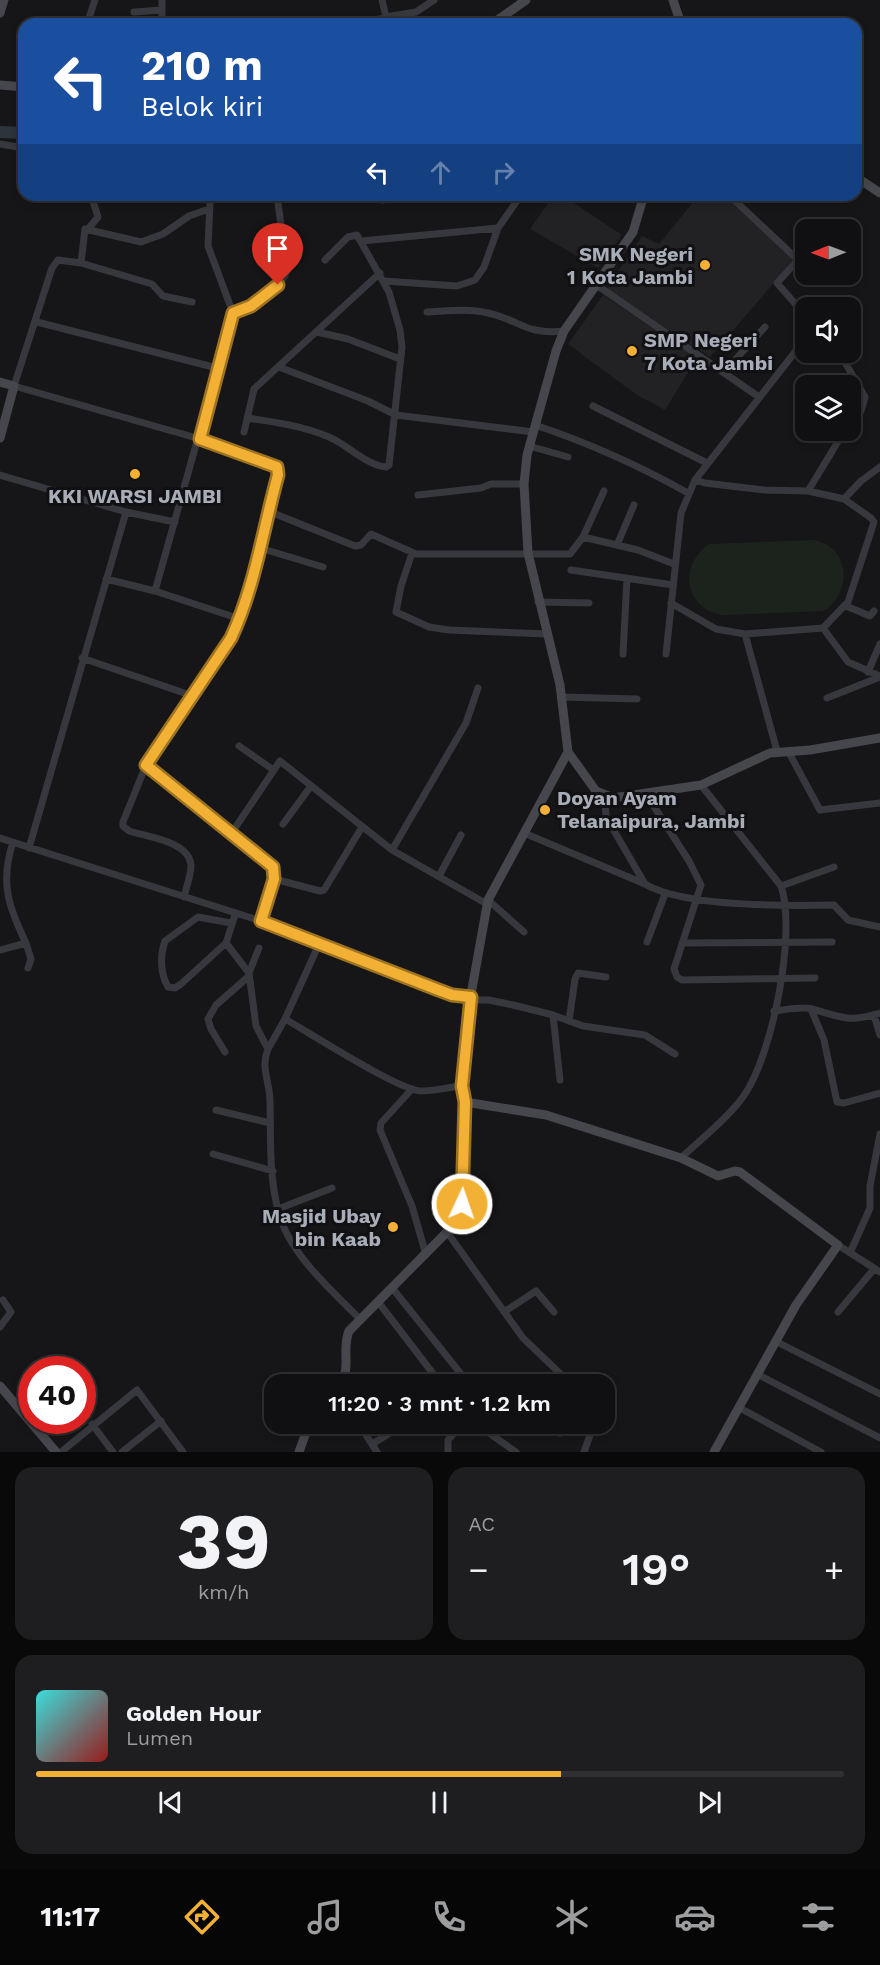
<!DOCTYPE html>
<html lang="id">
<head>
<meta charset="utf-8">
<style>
	:root { --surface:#101012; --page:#1e1e20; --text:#f1f3f6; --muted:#9c9d9f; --line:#303032; --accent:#f2b134 }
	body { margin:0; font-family:"Work Sans",sans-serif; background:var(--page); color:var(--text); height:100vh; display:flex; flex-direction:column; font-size:22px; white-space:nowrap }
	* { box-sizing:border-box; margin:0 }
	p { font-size:20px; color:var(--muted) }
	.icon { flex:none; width:33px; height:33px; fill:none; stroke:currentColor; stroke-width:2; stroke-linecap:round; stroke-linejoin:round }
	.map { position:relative; height:1452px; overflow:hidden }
	.side { display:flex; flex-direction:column; gap:15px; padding:15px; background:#09090a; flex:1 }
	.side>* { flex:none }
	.hud { position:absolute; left:18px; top:18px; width:844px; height:183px; border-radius:18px; box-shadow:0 3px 9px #0003,0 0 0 2px var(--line); background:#1a4fa0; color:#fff; overflow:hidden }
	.needle { width:39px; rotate:269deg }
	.tools { position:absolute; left:795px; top:219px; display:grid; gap:12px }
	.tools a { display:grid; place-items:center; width:66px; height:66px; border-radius:12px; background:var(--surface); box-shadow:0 3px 9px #0003,0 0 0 2px var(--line); font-size:30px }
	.speed { position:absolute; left:18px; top:1356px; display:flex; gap:12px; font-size:30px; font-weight:700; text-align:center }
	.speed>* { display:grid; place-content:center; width:78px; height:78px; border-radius:50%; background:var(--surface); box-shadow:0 3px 9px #0003,0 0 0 2px var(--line); line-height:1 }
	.speed .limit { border:9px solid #d22; background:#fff; color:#111 }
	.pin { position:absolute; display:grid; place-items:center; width:51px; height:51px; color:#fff; margin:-62px -26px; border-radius:50% 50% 50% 0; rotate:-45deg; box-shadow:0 0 6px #0007 }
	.pin .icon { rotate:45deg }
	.me { position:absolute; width:66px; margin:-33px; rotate:3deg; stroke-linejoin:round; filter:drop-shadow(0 0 4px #0008) }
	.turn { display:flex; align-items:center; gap:21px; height:126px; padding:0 24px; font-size:27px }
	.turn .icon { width:78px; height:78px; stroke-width:2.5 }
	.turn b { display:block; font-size:42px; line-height:51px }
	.lanes { display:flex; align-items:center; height:57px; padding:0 24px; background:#0003; justify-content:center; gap:30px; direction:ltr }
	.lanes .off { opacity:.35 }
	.big { font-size:45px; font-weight:600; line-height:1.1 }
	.side .tile { flex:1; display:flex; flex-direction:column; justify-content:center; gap:9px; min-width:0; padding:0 21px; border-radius:18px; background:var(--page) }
	.side .dial { align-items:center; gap:0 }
	.dial b { font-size:78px; line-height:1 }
	.song { display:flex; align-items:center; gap:18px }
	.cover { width:72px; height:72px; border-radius:9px; background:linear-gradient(135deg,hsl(180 70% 55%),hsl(0 70% 35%)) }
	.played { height:6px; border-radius:3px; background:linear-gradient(90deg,var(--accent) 65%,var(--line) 65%) }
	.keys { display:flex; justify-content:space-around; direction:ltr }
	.heat { display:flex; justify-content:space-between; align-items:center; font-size:33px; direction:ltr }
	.side .tiles { flex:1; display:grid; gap:15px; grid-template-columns:1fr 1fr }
	.tile:last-child { grid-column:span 2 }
	.trip { position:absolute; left:264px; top:1374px; width:351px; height:60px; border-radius:18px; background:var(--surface); box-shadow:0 3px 9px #0003,0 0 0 2px var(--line); font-weight:600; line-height:60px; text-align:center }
	.menu { display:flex; height:96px; justify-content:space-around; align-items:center; background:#060607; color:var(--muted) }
	.menu .icon { width:42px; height:42px }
	.menu .on { color:var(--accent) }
	.menu b { font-size:27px; color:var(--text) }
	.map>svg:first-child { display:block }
	.built { fill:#222225 }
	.green { fill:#1c231d }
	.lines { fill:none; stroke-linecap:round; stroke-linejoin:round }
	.river { stroke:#2c353c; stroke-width:12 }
	.street { stroke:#37383d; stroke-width:7 }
	.secondary { stroke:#45474d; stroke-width:9 }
	.route-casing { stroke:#9d7322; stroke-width:15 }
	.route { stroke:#f2b134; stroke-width:10 }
	.poi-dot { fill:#f2b134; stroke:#111113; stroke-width:2 }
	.labels { text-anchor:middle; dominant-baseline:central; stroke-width:6; stroke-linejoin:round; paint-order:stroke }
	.poi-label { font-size:20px; font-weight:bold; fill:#a8adb8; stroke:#111113; text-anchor:end }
</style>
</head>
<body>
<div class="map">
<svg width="880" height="1452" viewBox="0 0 880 1452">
	<rect width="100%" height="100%" fill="#161618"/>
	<path class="built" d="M554,195H562L622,235L598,268L530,229Z
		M699,195H727L798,255L710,357L606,289L642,236L659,244Z
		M603,295L697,358L665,410L637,395L568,344Z"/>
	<path class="green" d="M813,540C850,546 853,592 824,611L723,615C684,609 678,565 709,544Z"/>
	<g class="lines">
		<path class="river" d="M0,132L24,133"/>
		<path class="street" d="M162,0V24
			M134,12L162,10
			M386,17L416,12L434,0
			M87,24L95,0
			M363,24L386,17L382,0
			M0,144L24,148
			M382,195L383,200
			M729,195L798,260L777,283L806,316
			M89,228L98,217L91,195
			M362,241L498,228
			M81,263L85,229L141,242L163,234L189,216L209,209
			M384,281L457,286L475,280L484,267L498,228L521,195
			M595,284L759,397
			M427,312C447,311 468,308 488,313C521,320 524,335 564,331
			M233,313C252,305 280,291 287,271L277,195
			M37,322L217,368
			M317,332L348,339L400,359
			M839,352L865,397L861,411L850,424
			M279,367L368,401L396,415L533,432
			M724,372L765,327
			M593,406L707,463
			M247,418C275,422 303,426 329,437C348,445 366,465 386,467L389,465L402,347L400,330L389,292L357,235L348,237L325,260
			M535,425C589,443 638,465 688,493
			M244,432L254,389L380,273
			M529,446L568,457
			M0,475L126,512L29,848
			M808,491L845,430
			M418,495L481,488L491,484H524
			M844,499L861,481L880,467
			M268,511L355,546L361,545L371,534L416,554H570L583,537L638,550L674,564
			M126,512L175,522
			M583,537L604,491
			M617,545L634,505
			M260,548L323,567
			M412,553L401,586L396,612L429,627L449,630L548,634
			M571,570L673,585
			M106,579L155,591L240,619
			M155,591L233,313L208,246L210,203L206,195
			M538,602L589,603
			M671,603L716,629L745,634L823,628L848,602L874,522L871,518L844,499L808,491L764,490L705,483L695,480L806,338
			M846,606L870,616L874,611
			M823,628L848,662L880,676
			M745,634L777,751
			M623,654L627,578
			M666,654L681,513L695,480
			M82,658L193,696
			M868,672L880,644
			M561,697L637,699
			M827,698L880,677
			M239,746L272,769
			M788,751L820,810L880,803
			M146,765L273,867L274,879L261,921
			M646,794L689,861L701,885L674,969L677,977L682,980L815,978
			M605,796L606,817L645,884C683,907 788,906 834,905L848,920L880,927
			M283,824L311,786
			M524,833L645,884
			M231,834L280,761L392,850L487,904
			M0,838L261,921L436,989L452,995L471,997
			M392,850L466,723L478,688
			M439,876L461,835
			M274,879L320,891L324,890L362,827
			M781,886L834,867
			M184,897C186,888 191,876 191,865C189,841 147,837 129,831L123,826V822L146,765L231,638L240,619L278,470L274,465L200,439L14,386L52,268L58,260L81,263L152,284L163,296L192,302
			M488,900L524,932
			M235,915L226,943L249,973L256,1026L268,1049C260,1068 270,1081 270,1102C271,1140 268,1188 283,1225C296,1259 335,1294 361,1320
			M647,942L665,894
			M26,943L31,959L28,968
			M226,943L181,984L175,988L168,987C160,973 160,955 165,941L198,917L231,923
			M682,943L832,942
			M0,950L26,943C8,906 0,882 13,842
			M249,973L259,948
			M470,1000H489L513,1005L553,1015L583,1026L645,1035L675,1054
			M811,1009L824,1040L837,1102L844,1103L880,1093
			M774,1011C786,1010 800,1006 812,1009C842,1017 847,1023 880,1013
			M553,1015L560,1080
			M874,1015L880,1035
			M285,1019C310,1033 398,1090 421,1091C434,1091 449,1087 462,1086
			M569,1021L575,979L578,973L606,977
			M268,1049L285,1019L320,942
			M225,1052L211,1029L208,1019L216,1005L248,977
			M412,1089L381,1123L380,1130L412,1206L426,1255
			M216,1110L270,1123
			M213,1154L273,1171
			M681,1158C701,1139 726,1120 743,1097C772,1057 797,933 781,886L701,785
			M278,1209L332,1188
			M447,1232L523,1338L571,1384
			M838,1245L880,1272
			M850,1253L870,1208V1186L880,1134
			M393,1289L469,1384
			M379,1303L441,1384
			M504,1312L536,1291L554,1312
			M838,1312L874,1269
			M0,1327L11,1312L3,1300
			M775,1341L880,1394
			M757,1374L880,1438
			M738,1407L821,1452
			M92,1424L113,1452
			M359,1424L377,1452
			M476,1424L516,1452
			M551,1424L560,1433
			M372,1444L405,1424
			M61,1452L137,1390L183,1452
			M122,1452L161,1421
			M448,1452V1440L462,1424
			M584,1452L594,1424"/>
		<path class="secondary" d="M673,0L681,24
			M0,13L4,0
			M492,24L526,0
			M0,85L24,87
			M856,177L880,193
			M0,382L14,386L0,438
			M568,752L596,791L613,798L701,785L770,753L810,750L880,738
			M465,1102L546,1115L681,1158L718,1176L735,1171L740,1172L838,1245L796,1305L714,1452
			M340,1384C352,1368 341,1350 349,1331L447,1232L462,1204L465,1102L462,1086L470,1000L488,900L568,752L560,685L528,553L524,484L527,455L556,351L564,331L633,232L644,195
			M0,1386L56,1452
			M299,1452L309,1424"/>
	</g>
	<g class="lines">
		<g class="route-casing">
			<path id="route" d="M278,285L251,306L233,313L200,439L277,467L278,475C263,529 255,587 231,638L146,765L273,867L274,879L261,921L436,989L452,995L471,997L462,1086L465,1102L462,1204"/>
		</g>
		<use href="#route" class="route"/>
	</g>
	<g class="poi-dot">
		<circle cx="705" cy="265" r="6"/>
		<circle cx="632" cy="351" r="6"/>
		<circle cx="135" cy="474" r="6"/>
		<circle cx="545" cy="810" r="6"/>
		<circle cx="393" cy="1227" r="6"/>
	</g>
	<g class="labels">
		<g class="poi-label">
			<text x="693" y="254">SMK Negeri<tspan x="693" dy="23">1 Kota Jambi</tspan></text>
			<text x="644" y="340" text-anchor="start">SMP Negeri<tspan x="644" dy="23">7 Kota Jambi</tspan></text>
			<text x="135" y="496" text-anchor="middle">KKI WARSI JAMBI</text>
			<text x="557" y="798" text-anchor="start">Doyan Ayam<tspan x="557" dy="23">Telanaipura, Jambi</tspan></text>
			<text x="381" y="1216">Masjid Ubay<tspan x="381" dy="23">bin Kaab</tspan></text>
		</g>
	</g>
</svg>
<div class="tools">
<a><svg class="needle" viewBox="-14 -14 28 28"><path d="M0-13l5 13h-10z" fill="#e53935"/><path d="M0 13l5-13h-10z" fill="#9c9d9f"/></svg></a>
<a><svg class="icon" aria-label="sound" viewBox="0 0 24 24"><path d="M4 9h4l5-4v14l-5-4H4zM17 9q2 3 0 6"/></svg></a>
<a><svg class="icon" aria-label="layers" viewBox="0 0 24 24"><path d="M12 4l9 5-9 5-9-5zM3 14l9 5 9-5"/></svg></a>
</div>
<div class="speed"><div class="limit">40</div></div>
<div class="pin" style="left:278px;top:285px;background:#d93025"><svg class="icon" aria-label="arrive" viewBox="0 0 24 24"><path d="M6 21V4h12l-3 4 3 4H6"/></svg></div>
<svg class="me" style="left:462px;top:1204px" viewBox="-20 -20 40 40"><circle r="17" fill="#f2b134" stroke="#fff" stroke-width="3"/><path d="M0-11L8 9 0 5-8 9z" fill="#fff"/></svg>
<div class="trip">11:20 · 3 mnt · 1.2 km</div>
<div class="hud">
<div class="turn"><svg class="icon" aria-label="left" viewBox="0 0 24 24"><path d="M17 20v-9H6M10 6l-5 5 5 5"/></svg><div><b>210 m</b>Belok kiri</div></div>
<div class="lanes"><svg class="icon" aria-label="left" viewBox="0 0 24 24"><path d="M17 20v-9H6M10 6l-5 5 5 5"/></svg><svg class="icon off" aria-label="ahead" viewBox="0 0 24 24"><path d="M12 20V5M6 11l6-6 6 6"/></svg><svg class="icon off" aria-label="right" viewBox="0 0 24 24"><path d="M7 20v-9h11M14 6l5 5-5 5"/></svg></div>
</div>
</div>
<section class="side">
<div class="tiles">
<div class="tile dial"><b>39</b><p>km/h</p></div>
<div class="tile"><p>AC</p>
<div class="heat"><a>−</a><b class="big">19°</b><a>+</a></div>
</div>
<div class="tile">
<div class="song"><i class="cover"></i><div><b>Golden Hour</b><p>Lumen</p></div></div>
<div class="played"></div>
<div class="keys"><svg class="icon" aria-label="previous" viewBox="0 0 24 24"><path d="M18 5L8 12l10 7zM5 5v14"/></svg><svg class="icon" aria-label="pause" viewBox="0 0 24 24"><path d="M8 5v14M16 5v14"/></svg><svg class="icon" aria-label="next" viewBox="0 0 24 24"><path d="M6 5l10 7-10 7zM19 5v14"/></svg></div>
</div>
</div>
</section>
<nav class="menu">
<b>11:17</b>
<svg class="icon on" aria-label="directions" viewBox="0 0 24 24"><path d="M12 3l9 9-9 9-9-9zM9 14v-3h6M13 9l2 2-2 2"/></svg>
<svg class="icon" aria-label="music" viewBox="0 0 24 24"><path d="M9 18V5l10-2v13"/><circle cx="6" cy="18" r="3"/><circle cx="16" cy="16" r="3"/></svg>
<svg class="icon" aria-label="phone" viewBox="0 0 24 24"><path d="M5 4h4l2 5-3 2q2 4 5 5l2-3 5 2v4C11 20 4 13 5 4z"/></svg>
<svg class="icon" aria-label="climate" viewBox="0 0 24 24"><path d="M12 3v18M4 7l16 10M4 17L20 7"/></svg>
<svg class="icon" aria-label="car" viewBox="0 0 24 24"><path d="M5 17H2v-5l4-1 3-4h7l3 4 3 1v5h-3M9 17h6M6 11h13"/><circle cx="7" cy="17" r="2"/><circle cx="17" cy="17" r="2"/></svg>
<svg class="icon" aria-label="filters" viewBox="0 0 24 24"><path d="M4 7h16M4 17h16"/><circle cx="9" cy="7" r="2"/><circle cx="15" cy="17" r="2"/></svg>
</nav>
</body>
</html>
